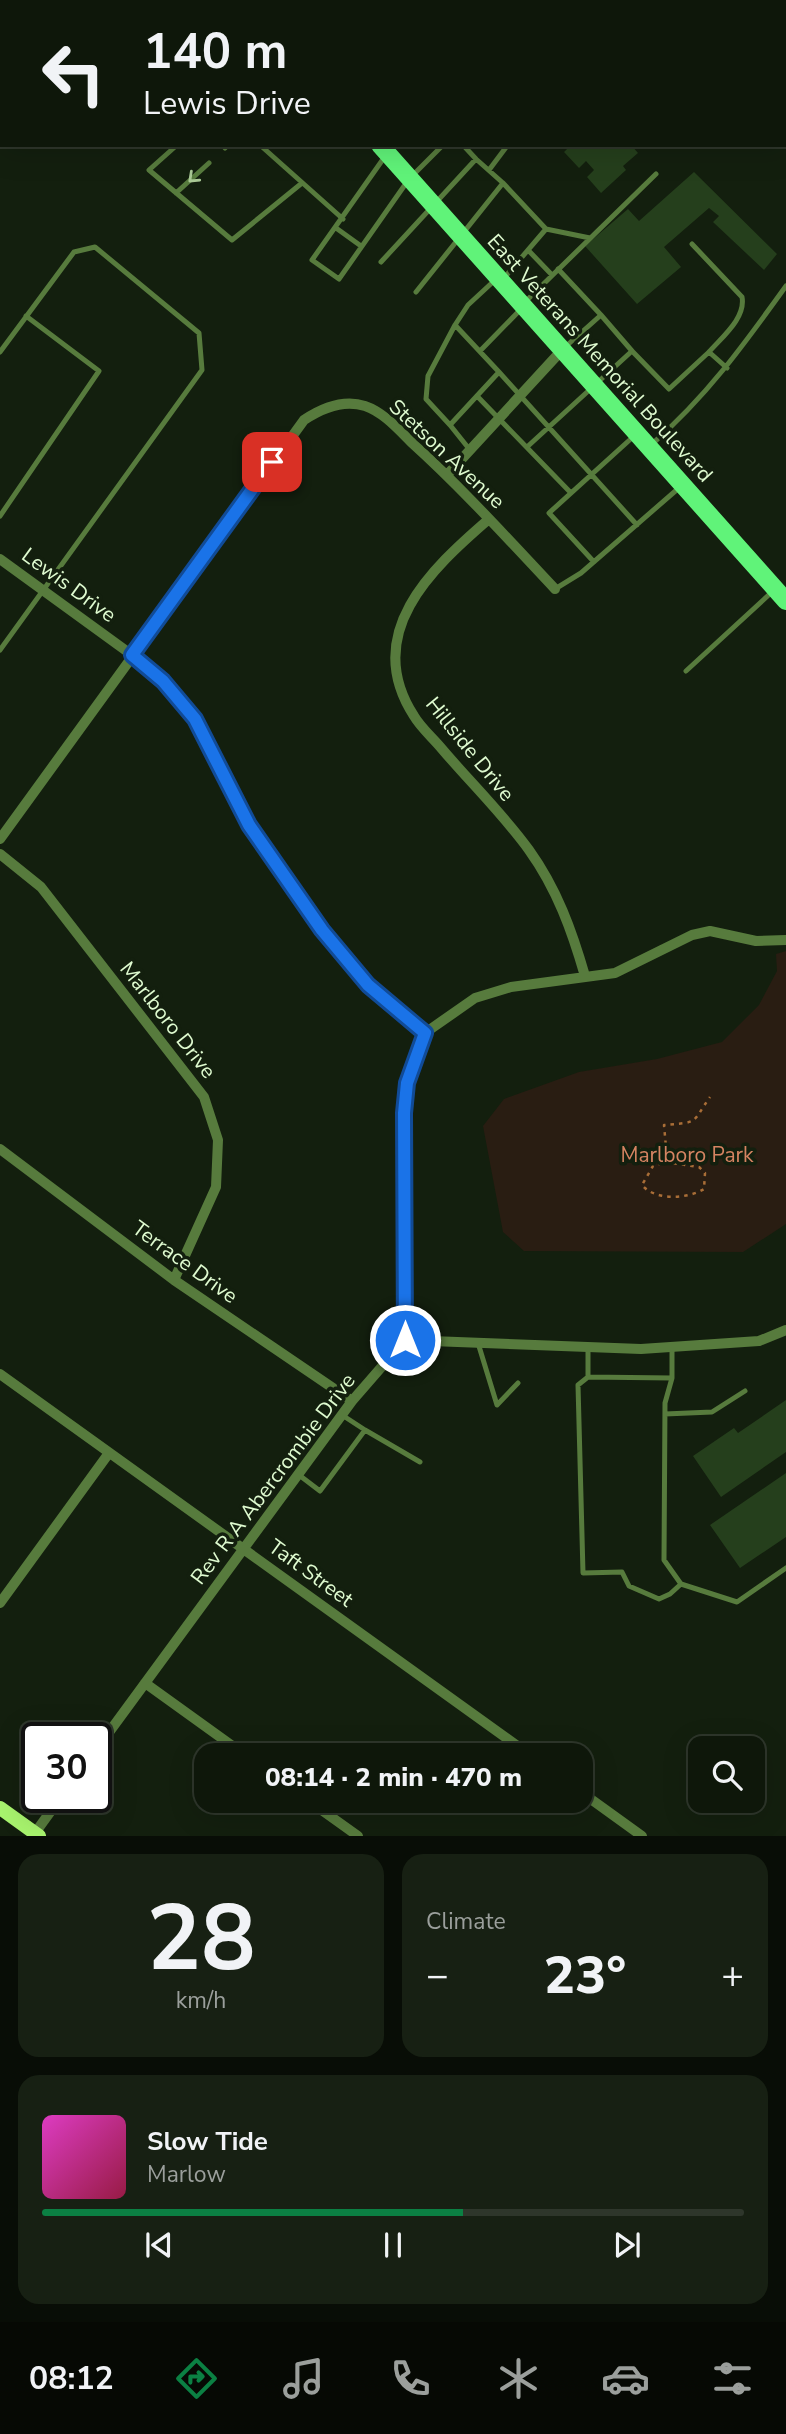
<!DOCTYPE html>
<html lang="en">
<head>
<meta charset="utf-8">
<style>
	:root { --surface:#0e170a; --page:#172013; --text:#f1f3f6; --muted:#9b9f9c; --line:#2e362b; --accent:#0b8043 }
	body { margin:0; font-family:"Nunito Sans",sans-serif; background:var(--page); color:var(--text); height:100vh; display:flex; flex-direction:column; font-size:26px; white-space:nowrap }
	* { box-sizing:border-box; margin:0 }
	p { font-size:23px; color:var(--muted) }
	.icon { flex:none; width:38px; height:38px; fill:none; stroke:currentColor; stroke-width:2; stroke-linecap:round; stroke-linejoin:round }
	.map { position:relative; height:1836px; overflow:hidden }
	.details { display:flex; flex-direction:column; gap:18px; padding:18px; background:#080d06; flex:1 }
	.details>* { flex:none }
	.banner { position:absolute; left:0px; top:0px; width:788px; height:147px; box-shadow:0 7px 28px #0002,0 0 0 2px var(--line); background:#0e170a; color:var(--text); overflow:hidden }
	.controls { position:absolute; left:688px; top:1736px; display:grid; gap:14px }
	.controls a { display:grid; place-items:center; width:77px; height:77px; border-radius:14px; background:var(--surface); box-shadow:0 7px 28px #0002,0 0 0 2px var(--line); font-size:35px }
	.speed { position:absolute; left:21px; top:1722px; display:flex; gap:14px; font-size:35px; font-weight:700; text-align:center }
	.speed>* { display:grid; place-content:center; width:91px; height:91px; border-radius:50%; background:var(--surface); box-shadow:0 7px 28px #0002,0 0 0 2px var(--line); line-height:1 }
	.speed .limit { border:4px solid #111; border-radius:10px; background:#fff; color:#111 }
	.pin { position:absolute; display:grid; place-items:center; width:60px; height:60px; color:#fff; margin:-30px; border-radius:14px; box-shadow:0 4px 10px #0006 }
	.me { position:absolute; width:77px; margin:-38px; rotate:0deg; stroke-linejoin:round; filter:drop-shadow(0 0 5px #0008) }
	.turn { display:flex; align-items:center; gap:24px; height:147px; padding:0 28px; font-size:32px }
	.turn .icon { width:91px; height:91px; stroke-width:2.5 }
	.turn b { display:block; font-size:49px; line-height:60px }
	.big { font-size:52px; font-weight:800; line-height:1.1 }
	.details .widget { flex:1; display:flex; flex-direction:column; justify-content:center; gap:10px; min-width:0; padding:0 24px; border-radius:21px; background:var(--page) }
	.details .dial { align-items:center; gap:0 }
	.dial b { font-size:91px; line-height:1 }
	.song { display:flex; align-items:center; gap:21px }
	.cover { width:84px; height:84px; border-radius:10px; background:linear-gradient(135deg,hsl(310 70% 55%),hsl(340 70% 35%)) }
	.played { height:7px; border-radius:4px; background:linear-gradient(90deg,var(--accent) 60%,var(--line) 60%) }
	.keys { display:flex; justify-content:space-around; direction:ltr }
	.heat { display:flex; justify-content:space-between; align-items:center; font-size:38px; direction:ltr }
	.details .tiles { flex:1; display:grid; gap:18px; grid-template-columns:1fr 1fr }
	.widget:last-child { grid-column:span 2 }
	.trip { position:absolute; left:194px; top:1743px; width:399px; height:70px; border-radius:21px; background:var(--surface); box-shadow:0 7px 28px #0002,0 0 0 2px var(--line); font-weight:800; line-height:70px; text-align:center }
	.dock { display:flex; height:112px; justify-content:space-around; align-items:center; background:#060904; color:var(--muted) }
	.dock .icon { width:49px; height:49px }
	.dock .on { color:var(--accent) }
	.dock b { font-size:32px; color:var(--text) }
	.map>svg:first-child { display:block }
	.green { fill:#291d12 }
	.building { fill:#253f1c }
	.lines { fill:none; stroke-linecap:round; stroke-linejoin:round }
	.path { stroke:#a96e37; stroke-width:2.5; stroke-dasharray:3.5 5; stroke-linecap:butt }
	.lane { stroke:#577b3d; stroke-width:5 }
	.street { stroke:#577b3d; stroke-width:10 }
	.secondary { stroke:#a8f46e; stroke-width:14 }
	.primary { stroke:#60f379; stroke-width:18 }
	.oneway { stroke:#a9c895 }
	.route-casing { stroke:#114b97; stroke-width:18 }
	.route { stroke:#1a73e8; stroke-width:12 }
	.labels { text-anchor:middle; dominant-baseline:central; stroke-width:7; stroke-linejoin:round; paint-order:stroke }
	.street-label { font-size:21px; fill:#dffbd0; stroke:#131f0e }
	.park-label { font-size:21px; fill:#d58462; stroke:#131f0e }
</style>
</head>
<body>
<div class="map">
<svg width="786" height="1836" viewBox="0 0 786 1836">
	<rect width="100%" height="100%" fill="#131f0e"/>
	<path class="green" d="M330,0H491L332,2Z
		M786,951V1224L743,1252L524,1251L503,1232L483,1126L504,1099L579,1072L657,1059L722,1042L759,1005L777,971L776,954Z"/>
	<path class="building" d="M571,145H631L638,153L623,166L626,170L601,193L587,177L594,170L586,161L579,168L564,152Z
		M694,172L777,254L764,270L713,222L719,216L709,208L664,247L681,267L637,304L585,246L628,209L639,221Z
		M786,1400V1452L721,1497L693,1456L734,1428L738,1433Z
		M786,1473V1537L740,1568L710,1525Z"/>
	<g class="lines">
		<path class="path" d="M623,1151L634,1148L667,1156
			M665,1162L699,1167L705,1173L704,1189C688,1199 655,1201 642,1185L653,1166L665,1162L667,1158L664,1125C700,1122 691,1124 710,1097"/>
		<path class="lane" d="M177,145L149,170L232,240L302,183
			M260,145L343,219
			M393,145L312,260L339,279L409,179L443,145
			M463,145L476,159
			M225,148L228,145
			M489,170L507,146
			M503,183L546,229L504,278
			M176,193L209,163
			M336,228L361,246
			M546,229L590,238
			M692,244L742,297C746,318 722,337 709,352
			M528,250L552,275
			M381,262L476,159L503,183L416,292
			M558,269L601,315
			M524,303L656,174
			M455,325L428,376L426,399L450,425L499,372L455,325L468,305L495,280
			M480,351L521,309
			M632,351L669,389L709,352L727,368
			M0,352L74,252L95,247L199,333L202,370L0,650
			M499,372L637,525
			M477,396L571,493
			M450,425L470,450
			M651,445C706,397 743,346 786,286
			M527,447L632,351L601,315L564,348
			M0,516L99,371L26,316
			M594,562L549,513L634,436
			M555,589L581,573L680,487
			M686,671L773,591
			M478,1343L497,1405L518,1383
			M588,1347V1377L578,1385L583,1573L622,1572L629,1586L659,1599L670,1594L681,1584
			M672,1347V1378L665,1403L664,1560L681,1584L737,1602L786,1568
			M588,1377L672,1378
			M665,1414L712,1412L745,1391
			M365,1430L420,1462
			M299,1475L320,1491L365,1430L342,1415"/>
		<path class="street" d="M447,475L562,350
			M489,519C431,569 361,634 414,716C421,728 433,738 442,749C470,782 503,814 529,850C557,889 572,931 585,976
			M0,559L132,655L163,681L195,718L249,825L322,930L368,985L425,1033
			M0,839L304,420C322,408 343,399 365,406C383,412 398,429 411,442C462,488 508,539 555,589
			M0,854L41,887L204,1097L218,1140L216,1187L174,1280
			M0,1149L174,1280L352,1401
			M405,1340L404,1113L407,1083L425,1033L475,998L511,987L615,973L692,935L710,931L756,941L786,940
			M0,1374L530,1755
			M0,1603L109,1453
			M145,1683L245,1755
			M96,1750L352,1401L405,1340L641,1349L759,1341L786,1330
			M581,1792L642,1836
			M309,1801L358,1836
			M35,1833L61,1797"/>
		<path class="secondary" d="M0,1808L39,1836"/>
		<path class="primary" d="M252,0L253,2
			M380,145L786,601"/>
	</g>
	<defs><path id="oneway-chevron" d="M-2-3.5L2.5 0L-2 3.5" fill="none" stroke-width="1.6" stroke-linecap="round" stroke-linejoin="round" transform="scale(1.75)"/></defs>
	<use class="oneway" href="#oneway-chevron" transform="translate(193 178) rotate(137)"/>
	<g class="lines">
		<g class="route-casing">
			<path id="route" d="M272,462L132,655L163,681L195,719L249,825L322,930L368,985L425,1033L407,1083L404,1113L405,1340"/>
		</g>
		<use href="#route" class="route"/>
	</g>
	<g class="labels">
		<g class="street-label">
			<text transform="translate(600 358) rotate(48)">East Veterans Memorial Boulevard</text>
			<text transform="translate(447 454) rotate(43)">Stetson Avenue</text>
			<text transform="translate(69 585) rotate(36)">Lewis Drive</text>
			<text transform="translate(470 749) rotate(51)">Hillside Drive</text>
			<text transform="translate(168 1020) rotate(52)">Marlboro Drive</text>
			<text transform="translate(185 1262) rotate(36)">Terrace Drive</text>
			<text transform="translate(273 1479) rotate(-53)">Rev R A Abercrombie Drive</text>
			<text transform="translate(311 1573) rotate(36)">Taft Street</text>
		</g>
		<g class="park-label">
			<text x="687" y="1155">Marlboro Park</text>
		</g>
	</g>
</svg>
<div class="controls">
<a><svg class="icon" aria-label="search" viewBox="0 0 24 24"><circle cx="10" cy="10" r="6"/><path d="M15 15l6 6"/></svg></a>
</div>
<div class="speed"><div class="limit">30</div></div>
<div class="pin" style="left:272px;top:462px;background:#d93025"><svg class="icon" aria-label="arrive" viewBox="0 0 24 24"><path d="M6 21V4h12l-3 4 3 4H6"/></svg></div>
<svg class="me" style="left:405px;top:1340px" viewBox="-20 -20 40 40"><circle r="17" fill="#1a73e8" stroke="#fff" stroke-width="3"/><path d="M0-11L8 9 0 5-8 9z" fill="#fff"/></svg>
<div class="trip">08:14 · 2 min · 470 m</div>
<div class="banner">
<div class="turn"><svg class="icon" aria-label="left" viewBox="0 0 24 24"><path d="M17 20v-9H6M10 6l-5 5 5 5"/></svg><div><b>140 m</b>Lewis Drive</div></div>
</div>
</div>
<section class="details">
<div class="tiles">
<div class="widget dial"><b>28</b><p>km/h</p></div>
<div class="widget"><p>Climate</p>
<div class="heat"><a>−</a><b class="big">23°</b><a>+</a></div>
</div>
<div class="widget">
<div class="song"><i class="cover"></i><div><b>Slow Tide</b><p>Marlow</p></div></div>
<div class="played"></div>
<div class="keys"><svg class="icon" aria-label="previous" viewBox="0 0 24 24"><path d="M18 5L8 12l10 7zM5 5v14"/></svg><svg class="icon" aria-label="pause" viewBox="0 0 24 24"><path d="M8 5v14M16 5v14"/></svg><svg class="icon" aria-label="next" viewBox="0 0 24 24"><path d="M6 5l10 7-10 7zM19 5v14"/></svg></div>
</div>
</div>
</section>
<nav class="dock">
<b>08:12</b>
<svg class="icon on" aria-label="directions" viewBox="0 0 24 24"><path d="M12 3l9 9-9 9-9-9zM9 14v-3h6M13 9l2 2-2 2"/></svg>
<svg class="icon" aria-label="music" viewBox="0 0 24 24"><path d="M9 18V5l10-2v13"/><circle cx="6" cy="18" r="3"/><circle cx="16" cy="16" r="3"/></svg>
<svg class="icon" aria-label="phone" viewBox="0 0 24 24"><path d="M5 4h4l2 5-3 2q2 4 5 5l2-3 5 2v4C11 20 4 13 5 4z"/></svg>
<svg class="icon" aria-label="climate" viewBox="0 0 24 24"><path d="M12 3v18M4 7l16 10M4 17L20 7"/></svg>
<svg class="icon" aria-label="car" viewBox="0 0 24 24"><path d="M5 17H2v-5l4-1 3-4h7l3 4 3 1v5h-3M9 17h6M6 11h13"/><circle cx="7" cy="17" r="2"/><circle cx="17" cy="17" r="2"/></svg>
<svg class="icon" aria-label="filters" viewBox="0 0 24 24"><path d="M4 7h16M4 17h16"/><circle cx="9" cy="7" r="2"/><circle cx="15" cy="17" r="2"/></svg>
</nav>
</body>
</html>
